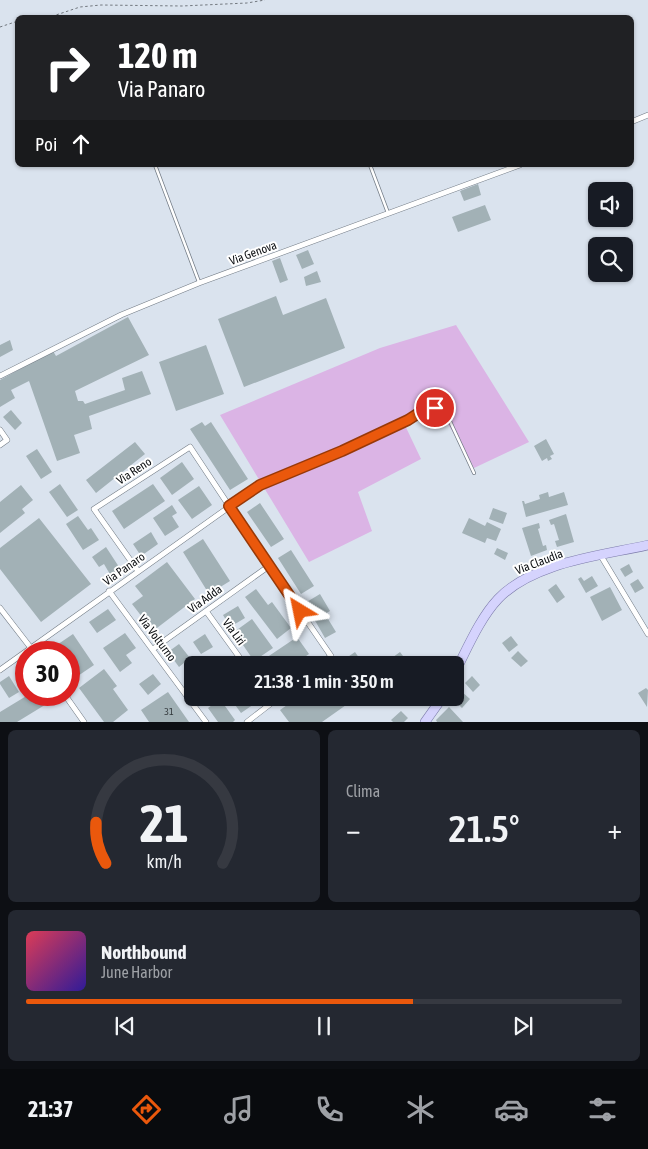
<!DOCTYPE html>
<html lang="it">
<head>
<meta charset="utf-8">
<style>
	:root { --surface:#171b24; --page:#242831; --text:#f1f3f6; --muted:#9ea1a6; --line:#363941; --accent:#ea580c }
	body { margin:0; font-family:"Asap Condensed",sans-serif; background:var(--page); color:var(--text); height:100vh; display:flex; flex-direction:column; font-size:19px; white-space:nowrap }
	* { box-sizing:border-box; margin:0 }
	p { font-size:16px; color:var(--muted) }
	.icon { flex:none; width:28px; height:28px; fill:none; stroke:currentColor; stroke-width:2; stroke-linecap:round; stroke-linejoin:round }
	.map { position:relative; height:722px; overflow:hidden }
	.panel { display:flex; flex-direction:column; gap:8px; padding:8px; background:#0d0f14; flex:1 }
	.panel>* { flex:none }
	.hud { position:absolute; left:15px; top:15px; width:619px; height:152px; border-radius:8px; box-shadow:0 1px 4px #0004; background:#202124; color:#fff; overflow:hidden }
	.tools { position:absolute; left:588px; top:182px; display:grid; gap:10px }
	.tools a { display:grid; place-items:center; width:45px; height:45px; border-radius:8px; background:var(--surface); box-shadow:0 1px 4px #0004; font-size:25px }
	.speed { position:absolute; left:15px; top:641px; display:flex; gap:10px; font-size:25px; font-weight:700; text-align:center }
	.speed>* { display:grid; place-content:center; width:65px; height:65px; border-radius:50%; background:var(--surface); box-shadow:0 1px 4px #0004; line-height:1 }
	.speed .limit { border:8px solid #d22; background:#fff; color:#111 }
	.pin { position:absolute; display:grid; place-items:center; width:42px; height:42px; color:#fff; margin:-21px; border:2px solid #fff; border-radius:50%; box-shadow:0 1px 5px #0007 }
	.me { position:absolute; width:55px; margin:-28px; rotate:325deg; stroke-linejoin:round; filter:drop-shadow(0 0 4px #0008) }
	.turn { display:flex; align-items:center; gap:18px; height:105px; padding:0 20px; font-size:22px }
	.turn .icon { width:65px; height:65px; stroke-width:2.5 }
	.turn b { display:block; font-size:35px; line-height:42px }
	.then { display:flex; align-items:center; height:48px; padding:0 20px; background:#0003; gap:10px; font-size:19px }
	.big { font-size:38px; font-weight:600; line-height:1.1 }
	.panel .card { flex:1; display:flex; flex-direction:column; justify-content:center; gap:8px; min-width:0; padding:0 18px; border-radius:8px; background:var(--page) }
	.panel .dial { align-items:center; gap:0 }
	.dial svg { height:130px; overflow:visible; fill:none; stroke:var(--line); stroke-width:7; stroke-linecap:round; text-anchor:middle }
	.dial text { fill:var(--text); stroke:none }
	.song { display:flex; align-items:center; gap:15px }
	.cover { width:60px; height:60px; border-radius:8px; background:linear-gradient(135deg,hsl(350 70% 55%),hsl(250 70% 35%)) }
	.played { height:5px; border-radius:2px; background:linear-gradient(90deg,var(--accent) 65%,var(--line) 65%) }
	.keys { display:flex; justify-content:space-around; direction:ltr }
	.heat { display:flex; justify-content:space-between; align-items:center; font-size:28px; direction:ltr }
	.panel .tiles { flex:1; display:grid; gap:8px; grid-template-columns:1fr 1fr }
	.card:last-child { grid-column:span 2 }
	.trip { position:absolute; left:184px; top:656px; width:280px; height:50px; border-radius:8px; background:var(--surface); box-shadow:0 1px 4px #0004; font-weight:600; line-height:50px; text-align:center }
	.tab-bar { display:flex; height:80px; justify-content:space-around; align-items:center; background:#090b0e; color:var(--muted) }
	.tab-bar .icon { width:35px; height:35px }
	.tab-bar .on { color:var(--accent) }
	.tab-bar b { font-size:22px; color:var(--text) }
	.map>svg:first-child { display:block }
	.green { fill:#dbb4e5 }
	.building { fill:#a2b1b6 }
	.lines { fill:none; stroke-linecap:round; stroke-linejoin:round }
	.service-casing { stroke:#727b85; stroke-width:4 }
	.minor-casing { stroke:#727b85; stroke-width:6 }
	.primary-casing { stroke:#7c7baa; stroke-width:10 }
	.path { stroke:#72787f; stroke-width:1; stroke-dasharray:2.5 2.5; stroke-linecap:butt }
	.service { stroke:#fff; stroke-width:2.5 }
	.minor { stroke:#fff; stroke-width:5 }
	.primary { stroke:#d5d3fd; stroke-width:9 }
	.route-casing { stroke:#983908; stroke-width:12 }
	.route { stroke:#ea580c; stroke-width:9 }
	.labels { text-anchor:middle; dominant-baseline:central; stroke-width:4; stroke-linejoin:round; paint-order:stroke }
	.number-label { font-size:10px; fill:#32383b }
	.street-label { font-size:12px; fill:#0c0f12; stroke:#fff }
</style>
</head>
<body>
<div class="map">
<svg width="648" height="722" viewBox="0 0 648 722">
	<rect width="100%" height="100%" fill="#dae3ee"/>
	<path class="green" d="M456,325L529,442L474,468L435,402L401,417L421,459L358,492L372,531L309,562L220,415L380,348Z"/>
	<path class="building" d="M478,184L481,195L464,201L460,191Z
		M485,205L491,220L458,232L452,217Z
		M308,250L314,264L302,269L296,255Z
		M280,258L288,280L280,283L272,261Z
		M317,271L321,282L306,286L304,277Z
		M276,296L283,315L326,298L345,348L244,387L218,319Z
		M128,317L149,355L75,391L78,401H83L85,404L125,390L122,378L142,371L151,394L89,416L92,429L74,435L80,453L57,461L29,381L11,390L15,398L0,407V380L53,351L56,356Z
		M10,340L13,350L0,357V345Z
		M206,345L224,394L176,411L159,362Z
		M11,410L22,423L15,430L3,417Z
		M202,422L205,426L211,422L248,479L230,490L190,429Z
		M546,439L554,454L550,456L552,459L548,461L547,458L542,461L534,446Z
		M135,442L145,454L96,493L86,480Z
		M37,449L52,472L41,479L26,456Z
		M182,462L194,479L172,495L160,478Z
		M60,484L78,510L67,517L49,492Z
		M153,484L165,501L124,529L112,511Z
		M21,485L33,500L22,509L25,513L0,533V502Z
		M199,486L212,505L192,519L178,500Z
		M548,492L549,497L564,492L568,505L526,517L522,501H524L525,504L540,499L539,495Z
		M260,503L284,539L271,547L247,512Z
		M172,505L177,513L172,516L179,527L165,536L153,518Z
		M493,508L507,513L503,524L489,519Z
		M566,514L574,542L557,547L555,541L559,540L554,524L551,525L549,520Z
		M78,516L88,530L91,528L99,540L83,550L66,524Z
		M39,518L91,584L41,622L0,569V548Z
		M469,518L485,526L487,522L501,529L496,541L487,538L485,543L462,533Z
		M539,523L540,528L538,529L543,546L546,545L547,550L531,556L522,528Z
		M151,532L158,544L141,556L133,544Z
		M203,539L230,581L209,594L183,552Z
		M106,547L121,570L111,576L104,564L99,567L92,557Z
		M497,548L508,553L505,560L494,554Z
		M291,550L314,586L301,594L278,558Z
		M167,562L195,599L153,631L132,604L143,596L135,586Z
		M629,564L633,572L625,577L620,569Z
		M592,576L598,586L586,593L578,579L581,577L584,581Z
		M638,579L644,588L635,593L630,584Z
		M556,584L565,597L557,603L548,590Z
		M610,587L622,610L602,621L590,597Z
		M256,589L268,605L272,602L291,628L277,639L245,597Z
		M320,594L330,611L325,614L336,632L325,638L305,603Z
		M238,606L245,618L230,627L223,615Z
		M108,609L116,620L97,633L89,622Z
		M252,619L273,648L254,661L234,632Z
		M125,633L136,648L126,655L132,663L120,672L103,648Z
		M73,634L94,665L69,682V652H49L48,651Z
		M205,634L213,647L201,654L193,642Z
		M511,636L518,645L509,652L502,643Z
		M297,637L309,654L293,665H262L260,662Z
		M179,644L190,658L179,667L168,652Z
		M518,651L528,661L521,667L511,658Z
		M355,652L364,665H341L339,663Z
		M400,652L406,660L400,665H373L382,659L385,663Z
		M26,666V681L24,682L17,672Z
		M104,669L117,686L113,689L128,710L113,722H104L79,688Z
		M153,674L161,684L148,695L139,684Z
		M9,676L19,692L9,698L0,684V682Z
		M472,676L480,685L473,692L465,683Z
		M646,688L648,690L647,707L638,693Z
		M461,691L470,699L462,708L453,699Z
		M168,692L189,722H149L141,710Z
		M28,695H50L53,700L17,722H0V712Z
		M230,698H253L257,702L241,713Z
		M297,698H356L322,722H289L280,710Z
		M220,699L235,720L233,722H218L208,708Z
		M449,707L463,722H437L436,720Z
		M401,711L408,718L404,722H393L391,720Z"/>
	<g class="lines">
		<g class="service-casing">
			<path id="service" d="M155,165L199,282
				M370,165L388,213
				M261,484L343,451L408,420L425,409L435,408L447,415L474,473"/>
		</g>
		<g class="minor-casing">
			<path id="minor" d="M631,122L648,115
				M0,376L121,315L199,283L520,165
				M0,430L7,440L0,445
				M601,556L648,634
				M138,571L94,509L190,447L269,566L331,656L319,665
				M109,591L206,722
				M0,608L34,652
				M206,611L245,665
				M153,649L269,566
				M0,670L260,485
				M65,695L84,722
				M247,722L278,698"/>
		</g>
		<g class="primary-casing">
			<path id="primary" d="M455,672C467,649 480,618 498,599C533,562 600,556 648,545
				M425,722L442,698"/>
		</g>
		<path class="path" d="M47,18L80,7L101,5L182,6L247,3L265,0
			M0,27L18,21"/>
		<use href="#service" class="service"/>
		<use href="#minor" class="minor"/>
		<use href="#primary" class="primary"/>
	</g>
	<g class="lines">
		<g class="route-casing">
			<path id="route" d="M300,611L229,506L260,485L342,451L408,420L425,409L435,408"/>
		</g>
		<use href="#route" class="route"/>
	</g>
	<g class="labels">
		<g class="number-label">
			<text x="169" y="711">31</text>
		</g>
		<g class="street-label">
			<text transform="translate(253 253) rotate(-20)">Via Genova</text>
			<text transform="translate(134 471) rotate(-33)">Via Reno</text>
			<text transform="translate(539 562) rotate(-21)">Via Claudia</text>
			<text transform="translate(124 569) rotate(-35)">Via Panaro</text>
			<text transform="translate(205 599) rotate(-36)">Via Adda</text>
			<text transform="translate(234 632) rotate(54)">Via Liri</text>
			<text transform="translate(157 638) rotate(53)">Via Volturno</text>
		</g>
	</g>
</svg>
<div class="tools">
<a><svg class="icon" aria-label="sound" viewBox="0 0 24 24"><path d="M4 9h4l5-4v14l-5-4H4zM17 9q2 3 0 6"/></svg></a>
<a><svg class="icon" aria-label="search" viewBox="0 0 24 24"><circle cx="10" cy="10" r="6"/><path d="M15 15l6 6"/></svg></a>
</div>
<div class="speed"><div class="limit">30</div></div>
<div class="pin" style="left:435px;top:408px;background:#d93025"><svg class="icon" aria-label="arrive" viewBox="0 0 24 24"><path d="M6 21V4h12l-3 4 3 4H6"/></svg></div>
<svg class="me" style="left:300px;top:611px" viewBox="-20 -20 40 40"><path d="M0-17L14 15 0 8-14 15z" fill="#ea580c" stroke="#fff" stroke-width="4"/></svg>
<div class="trip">21:38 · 1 min · 350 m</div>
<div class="hud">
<div class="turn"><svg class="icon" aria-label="right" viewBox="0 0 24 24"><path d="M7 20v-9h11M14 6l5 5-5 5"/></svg><div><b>120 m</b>Via Panaro</div></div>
<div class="then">Poi<svg class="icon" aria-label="ahead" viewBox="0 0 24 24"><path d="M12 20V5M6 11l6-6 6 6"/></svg></div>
</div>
</div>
<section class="panel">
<div class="tiles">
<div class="card dial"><svg viewBox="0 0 100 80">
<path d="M14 69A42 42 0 1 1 86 69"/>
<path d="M14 69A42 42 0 0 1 8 44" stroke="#ea580c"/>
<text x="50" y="56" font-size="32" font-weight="700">21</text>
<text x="50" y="72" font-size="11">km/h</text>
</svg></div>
<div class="card"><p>Clima</p>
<div class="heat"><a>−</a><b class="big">21.5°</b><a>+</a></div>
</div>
<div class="card">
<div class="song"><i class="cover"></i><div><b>Northbound</b><p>June Harbor</p></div></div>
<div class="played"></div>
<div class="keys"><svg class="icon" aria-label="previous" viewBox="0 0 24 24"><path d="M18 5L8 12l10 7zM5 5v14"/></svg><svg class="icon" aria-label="pause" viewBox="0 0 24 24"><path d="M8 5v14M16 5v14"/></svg><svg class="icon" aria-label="next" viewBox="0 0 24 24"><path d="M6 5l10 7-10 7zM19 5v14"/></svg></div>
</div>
</div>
</section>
<nav class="tab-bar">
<b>21:37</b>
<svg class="icon on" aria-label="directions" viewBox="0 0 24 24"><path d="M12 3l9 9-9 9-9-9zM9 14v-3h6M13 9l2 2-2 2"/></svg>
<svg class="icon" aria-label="music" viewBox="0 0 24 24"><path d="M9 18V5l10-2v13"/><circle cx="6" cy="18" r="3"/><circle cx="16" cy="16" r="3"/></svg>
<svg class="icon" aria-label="phone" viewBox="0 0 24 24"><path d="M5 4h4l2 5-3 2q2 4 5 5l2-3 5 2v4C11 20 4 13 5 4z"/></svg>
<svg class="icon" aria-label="climate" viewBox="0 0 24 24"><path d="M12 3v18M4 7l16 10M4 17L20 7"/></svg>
<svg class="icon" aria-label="car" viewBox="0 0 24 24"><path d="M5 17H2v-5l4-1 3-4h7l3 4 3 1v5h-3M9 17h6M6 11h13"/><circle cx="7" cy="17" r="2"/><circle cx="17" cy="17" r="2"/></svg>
<svg class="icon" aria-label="filters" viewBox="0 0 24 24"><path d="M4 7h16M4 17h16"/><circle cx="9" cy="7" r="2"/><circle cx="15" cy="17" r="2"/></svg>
</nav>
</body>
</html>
